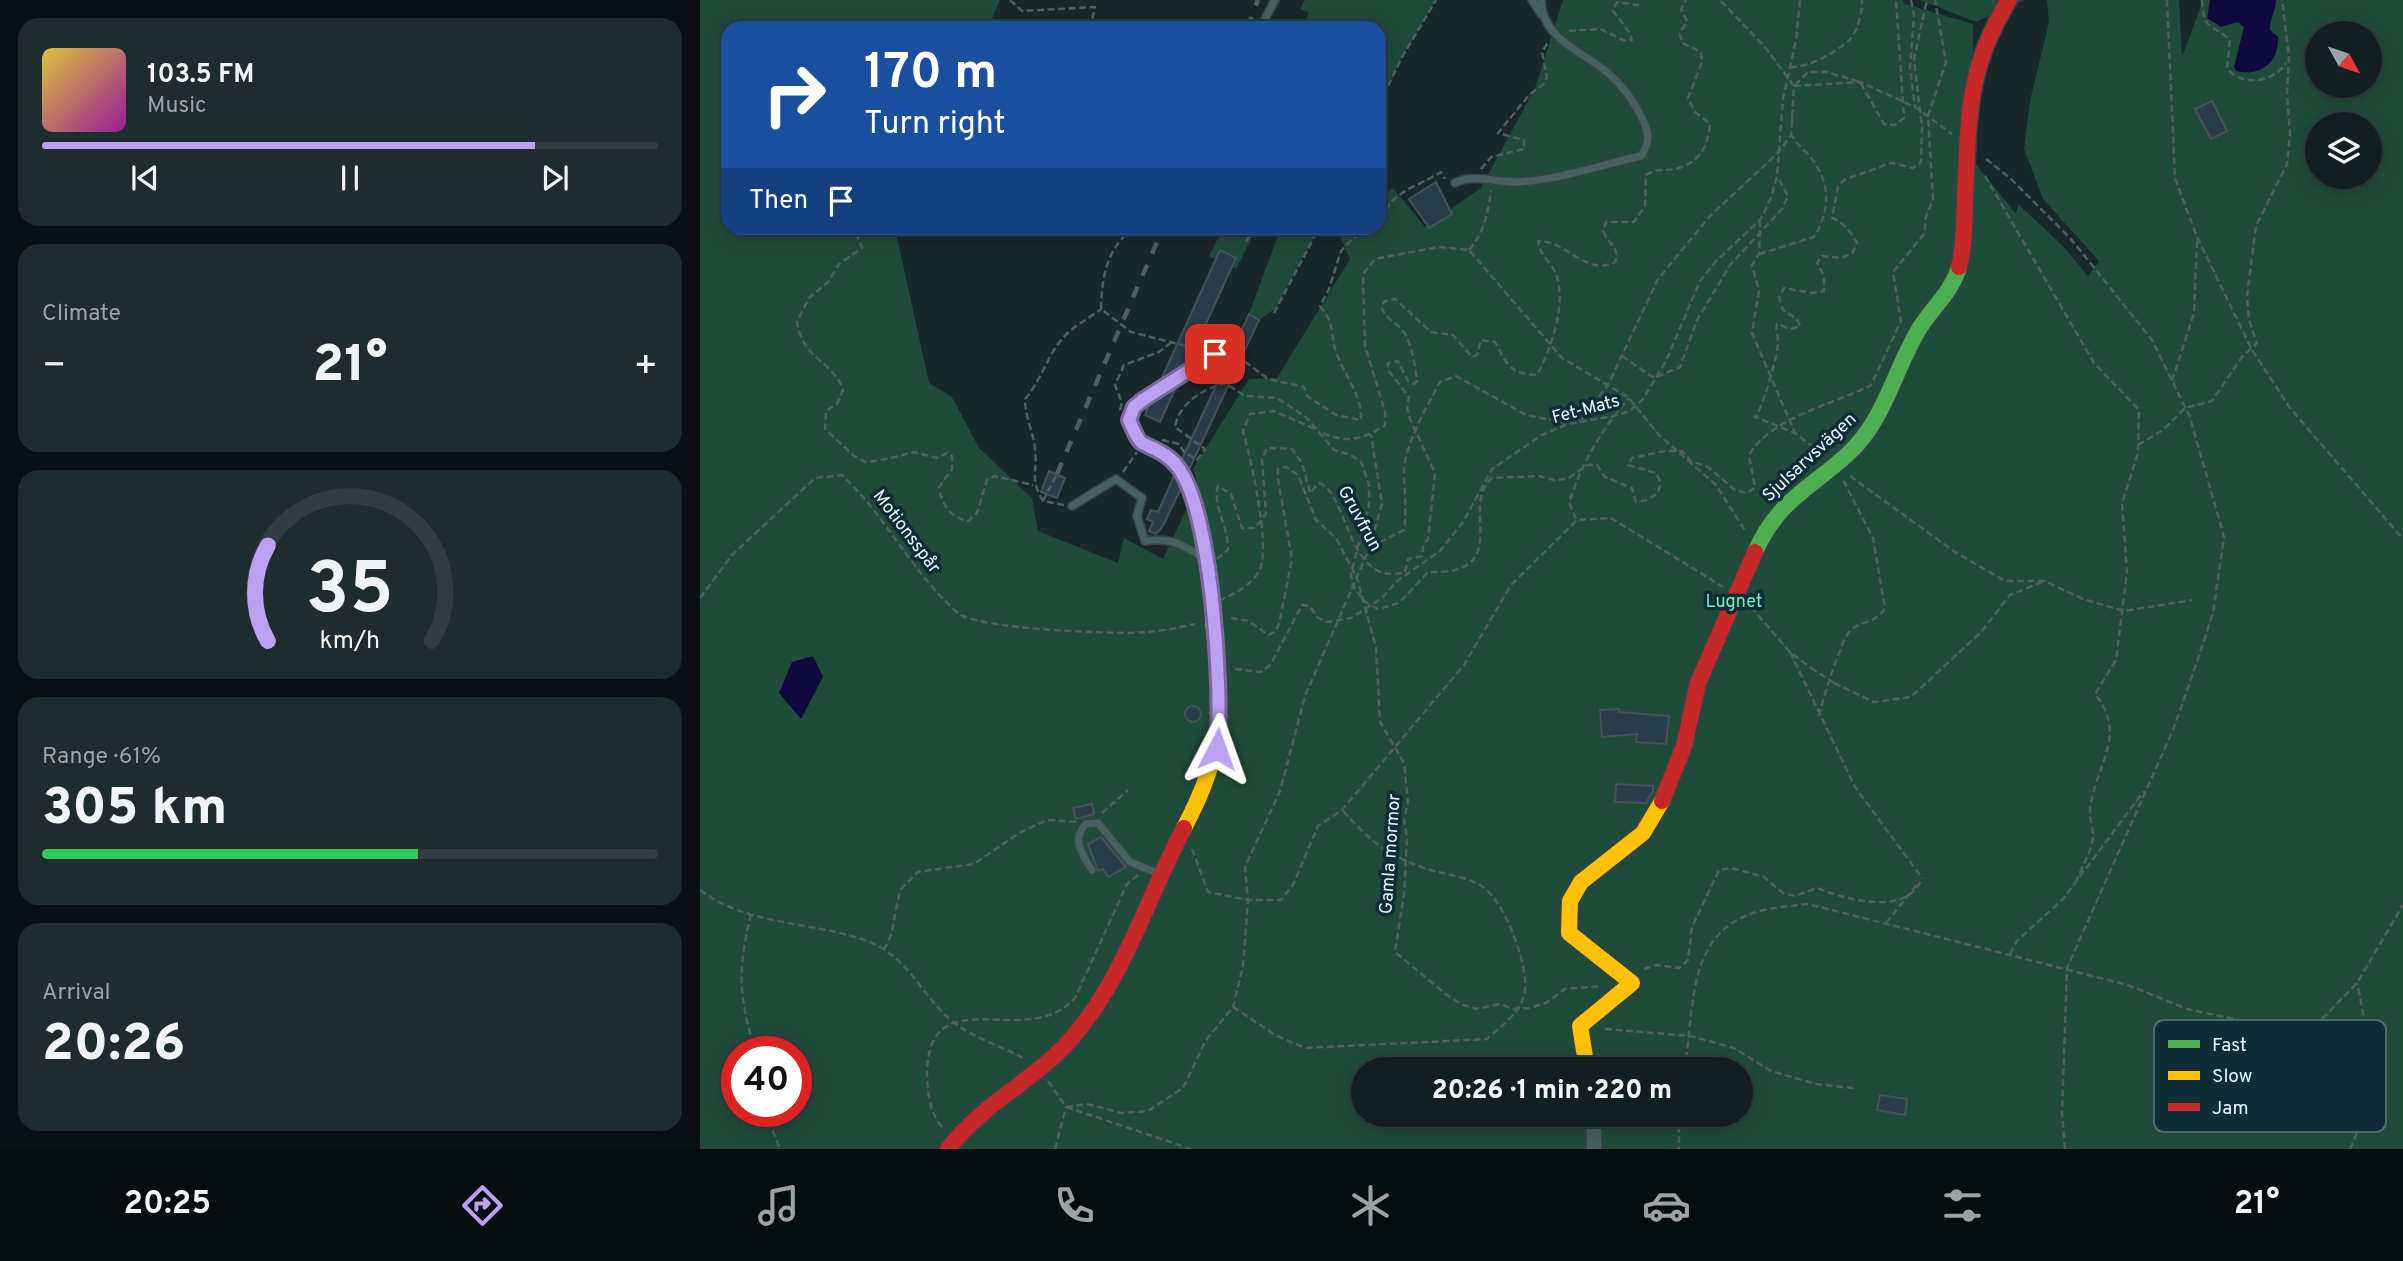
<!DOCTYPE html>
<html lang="en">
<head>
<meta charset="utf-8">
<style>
	:root { --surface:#111e22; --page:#1e2b2f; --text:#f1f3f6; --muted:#9ca2a5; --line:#303c40; --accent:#bca0f2 }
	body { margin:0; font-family:Overpass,sans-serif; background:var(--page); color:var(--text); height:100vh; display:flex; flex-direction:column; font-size:26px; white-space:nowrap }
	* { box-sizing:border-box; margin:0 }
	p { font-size:23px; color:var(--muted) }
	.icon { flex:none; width:38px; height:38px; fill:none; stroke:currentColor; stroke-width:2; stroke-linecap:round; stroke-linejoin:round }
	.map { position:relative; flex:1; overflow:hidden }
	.panel { display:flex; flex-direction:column; gap:18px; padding:18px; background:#091013; width:700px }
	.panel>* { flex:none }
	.hud { position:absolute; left:21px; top:21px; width:665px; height:214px; border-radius:21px; box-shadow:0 4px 18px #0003,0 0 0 2px var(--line); background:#1a4fa0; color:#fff; overflow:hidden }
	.needle { width:46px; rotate:130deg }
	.tools { position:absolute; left:1605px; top:21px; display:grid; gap:14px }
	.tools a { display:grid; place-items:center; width:77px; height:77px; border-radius:50%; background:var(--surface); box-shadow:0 4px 18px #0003,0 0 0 2px var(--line); font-size:35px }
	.speed { position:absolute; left:21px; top:1036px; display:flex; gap:14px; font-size:35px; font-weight:700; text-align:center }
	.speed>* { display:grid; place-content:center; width:91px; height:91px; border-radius:50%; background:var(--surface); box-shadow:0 4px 18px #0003,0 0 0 2px var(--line); line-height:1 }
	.speed .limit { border:10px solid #d22; background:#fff; color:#111 }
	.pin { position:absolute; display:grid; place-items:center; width:60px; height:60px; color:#fff; margin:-30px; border-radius:14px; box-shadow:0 4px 10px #0006 }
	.me { position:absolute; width:77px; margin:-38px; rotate:4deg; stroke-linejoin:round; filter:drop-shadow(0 0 5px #0008) }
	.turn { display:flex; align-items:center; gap:24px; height:147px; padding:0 28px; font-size:32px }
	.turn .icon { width:91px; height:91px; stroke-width:2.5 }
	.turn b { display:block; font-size:49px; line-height:60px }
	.then { display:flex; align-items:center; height:66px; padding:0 28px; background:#0003; gap:14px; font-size:26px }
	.big { font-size:52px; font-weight:800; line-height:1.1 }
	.panel .tile { flex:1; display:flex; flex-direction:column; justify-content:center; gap:10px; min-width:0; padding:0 24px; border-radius:21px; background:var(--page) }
	.panel .dial { align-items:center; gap:0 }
	.dial svg { height:182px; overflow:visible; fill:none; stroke:var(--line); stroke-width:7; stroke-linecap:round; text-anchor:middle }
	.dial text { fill:var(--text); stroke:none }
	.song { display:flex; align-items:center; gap:21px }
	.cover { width:84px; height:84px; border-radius:10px; background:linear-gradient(135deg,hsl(50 70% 55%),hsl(300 70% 35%)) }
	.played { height:7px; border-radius:4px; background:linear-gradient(90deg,var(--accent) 80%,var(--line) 80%) }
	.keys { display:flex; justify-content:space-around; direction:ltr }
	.heat { display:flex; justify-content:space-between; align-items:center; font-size:38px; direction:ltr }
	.charge { height:10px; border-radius:5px; background:linear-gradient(90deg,#34c759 61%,var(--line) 0) }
	.trip { position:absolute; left:651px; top:1057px; width:402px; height:70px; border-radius:35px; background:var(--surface); box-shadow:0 4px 18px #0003,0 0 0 2px var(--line); font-weight:800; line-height:70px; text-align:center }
	.menu { display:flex; height:112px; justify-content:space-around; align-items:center; background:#070c0e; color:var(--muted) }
	.menu .icon { width:49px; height:49px }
	.menu .current { color:var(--accent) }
	.menu b { font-size:32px; color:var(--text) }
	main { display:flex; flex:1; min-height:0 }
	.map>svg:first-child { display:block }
	.green { fill:#1f4b3a; fill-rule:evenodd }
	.water { fill:#10093f }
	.building { fill:#293e4a; stroke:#465258; stroke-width:2 }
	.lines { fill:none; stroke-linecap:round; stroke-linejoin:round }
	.lane-casing { stroke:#364449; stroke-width:10 }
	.street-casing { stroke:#364449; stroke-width:18 }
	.fast-casing { stroke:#364449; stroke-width:19 }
	.slow-casing { stroke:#364449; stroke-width:19 }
	.jam-casing { stroke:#364449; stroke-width:19 }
	.path { stroke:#4d5f60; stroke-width:2.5; stroke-dasharray:7 3.5; stroke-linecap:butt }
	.lane { stroke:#476060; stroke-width:7 }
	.street { stroke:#476060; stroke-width:14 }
	.fast { stroke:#4caf50; stroke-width:16 }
	.slow { stroke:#ffc107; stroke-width:16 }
	.jam { stroke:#c62828; stroke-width:16 }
	.rail { stroke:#4e5f62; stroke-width:4.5; stroke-dasharray:12 12; stroke-linecap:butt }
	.path-bridge { stroke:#4d5f60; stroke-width:2.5; stroke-dasharray:7 3.5; stroke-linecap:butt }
	.route-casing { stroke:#7a689d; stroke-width:18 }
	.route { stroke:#bca0f2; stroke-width:12 }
	.labels { text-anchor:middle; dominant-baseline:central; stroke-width:7; stroke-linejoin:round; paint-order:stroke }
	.street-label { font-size:18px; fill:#e7f8fe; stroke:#0e2d36 }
	.park-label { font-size:18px; fill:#75efba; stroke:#0e2d36 }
	.key { fill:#0e2d36; stroke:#4f6a72; stroke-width:2 }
	.key-label { font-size:19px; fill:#e7f8fe }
</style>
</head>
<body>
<main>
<section class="panel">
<div class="tile">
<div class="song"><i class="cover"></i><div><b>103.5 FM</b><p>Music</p></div></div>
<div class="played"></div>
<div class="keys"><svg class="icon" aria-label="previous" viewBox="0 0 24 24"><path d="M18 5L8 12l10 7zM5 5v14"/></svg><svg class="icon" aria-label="pause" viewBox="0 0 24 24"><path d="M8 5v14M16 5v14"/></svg><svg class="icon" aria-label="next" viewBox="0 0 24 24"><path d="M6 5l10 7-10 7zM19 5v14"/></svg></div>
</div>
<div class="tile"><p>Climate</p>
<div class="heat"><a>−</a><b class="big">21°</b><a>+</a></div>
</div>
<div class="tile dial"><svg viewBox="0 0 100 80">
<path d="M14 69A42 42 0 1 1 86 69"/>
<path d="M14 69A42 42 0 0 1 14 27" stroke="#bca0f2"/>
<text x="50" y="56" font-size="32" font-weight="700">35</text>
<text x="50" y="72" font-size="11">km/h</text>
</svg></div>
<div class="tile"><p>Range · 61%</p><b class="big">305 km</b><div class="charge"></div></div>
<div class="tile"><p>Arrival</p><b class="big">20:26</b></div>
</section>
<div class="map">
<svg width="1703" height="1149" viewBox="0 0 1703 1149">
	<rect width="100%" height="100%" fill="#17282d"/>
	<path class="green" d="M0,0H300L288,28H28V228H195L229,383L252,397L279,448L332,498L338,531L418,563L424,538L463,559L498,485L493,469L549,379L577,378L650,259L638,232L644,228H679V199L693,188L725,227L781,188L836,86L863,0H1203L1205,4L1273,24L1274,162L1316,214L1318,204L1363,246L1388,276L1399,261L1343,199L1324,149L1330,101L1349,22L1347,0H1479L1482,57L1503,0H1703V1149H0ZM1617,33H1670V86H1617ZM1617,124H1670V177H1617ZM37,1052H96V1111H37ZM663,1069H1041V1115H663Z
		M605,0H736L701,59L679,105V28H603L609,13L600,9Z
		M1220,0H1324L1276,22Z
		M523,228H557L536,269L509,256Z
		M581,228H619L576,308L559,320L549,314Z"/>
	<path class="water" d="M1510,0H1576C1576,11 1569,19 1570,30L1578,37C1579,62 1561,77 1536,71L1534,67L1544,27L1538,22L1521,27L1507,18Z
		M113,656L123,677L101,719L79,693L92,662Z"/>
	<path class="building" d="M1512,101L1527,131L1511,139L1495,109Z
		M736,182L752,214L729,228L709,199Z
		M520,250L536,258L487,365L460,382Z
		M549,314L559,320L488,472L481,461Z
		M477,385L460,422L445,415L450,402Z
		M349,471L365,478L357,498L341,492Z
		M475,474L482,486L463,526L456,534L449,531L453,522L447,519L451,510L458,512Z
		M485 714a8 8 0 1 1 16 0a8 8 0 1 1-16 0Z
		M919,709V712L969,716L966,744L936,742L937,734L902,737L900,710Z
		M916,784L953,786V791L946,803L915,802Z
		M392,804L394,814L376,819L373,808Z
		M401,837L426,867L408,877L403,869L398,871L388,844Z
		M1180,1095L1207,1099L1205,1115L1177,1110Z"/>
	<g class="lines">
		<g class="lane-casing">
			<path id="lane" d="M832,0L841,14
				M560,28L575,0
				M755,183C774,173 797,183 818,182C859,180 901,165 941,156C951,141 949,132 941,116C933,100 922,85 908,73C883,51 842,40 841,0
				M372,506L416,479L442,498L437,516L445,541C472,537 485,546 507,560
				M512,619C508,576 504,502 478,467C469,455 455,449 443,443C437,440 432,427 429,420L434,407L444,399L515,354
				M392,870C382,855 371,839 386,824L398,823L430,862L460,874"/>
		</g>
		<g class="street-casing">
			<path id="street" d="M894,1115V1149"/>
		</g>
		<g class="fast-casing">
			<path id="fast" d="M1055,552C1079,499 1109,490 1149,453C1185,419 1194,371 1219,329C1232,308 1252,292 1259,267"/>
		</g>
		<g class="slow-casing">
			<path id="slow" d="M484,828C527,746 522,710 513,621
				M887,1069L880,1026L932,983L869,933L870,901L881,882L943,833L962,801"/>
		</g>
		<g class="jam-casing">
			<path id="jam" d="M1259,267C1265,245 1264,220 1265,197C1269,119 1266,69 1309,0
				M962,801L984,746L998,683L1055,552
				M248,1149C282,1104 334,1081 371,1039C424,979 447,898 484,828"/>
		</g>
		<path class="path" d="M310,0L322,11L395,7L390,28
			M1211,0L1214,16L1210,68L1215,107
			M1467,0L1475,178L1497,237L1552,350L1590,408L1703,539
			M1502,0C1504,32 1510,22 1530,40L1527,68C1541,87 1573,83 1586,63
			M655,28V27
			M869,31L900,29L923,40H932L930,33L913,11L917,2L938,5V0
			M1090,67C1108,68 1138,52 1151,38C1159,28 1162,12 1162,0
			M1095,85L1108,72H1127L1160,82L1184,124L1195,125L1204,118L1196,0
			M1094,86L1160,82L1215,107L1252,134
			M679,105L701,59L736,0
			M1092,123L1093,109
			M1286,159L1310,178L1371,239L1452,340L1490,417L1524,537L1513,613L1497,662L1473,730L1367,968L1362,1112L1365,1149
			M781,169L791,157L824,149V140L798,133L830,94L844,84L847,77L842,52L848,42
			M1285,176L1394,363L1439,410L1438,453L1422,503L1427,573L1416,660L1395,694C1427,733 1398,763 1391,803C1388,814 1392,824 1393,835C1393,849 1381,868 1376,882
			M679,218C687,213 686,207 692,201C705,188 726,182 741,172L745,179
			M1060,220L1059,254L1052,265L1059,291L1052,333L1095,433
			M124,228L157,235L162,248L139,264L129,281L109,298L97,322C103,361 132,359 143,390L137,404L126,411L125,429L153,455L165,462C183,461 198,456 214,452L237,458L247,453L252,456V469L239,487C241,504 251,518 268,521L277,513L287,480L294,476L333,485
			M434,228C406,248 402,277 401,309L431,332L502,350
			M546,242L553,228
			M769,250C784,233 788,213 791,190
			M1059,254L1114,237C1130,212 1131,184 1112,159C1105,150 1096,144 1091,134
			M574,313L619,228
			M525,356L540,358L568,379L604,387L607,396L636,415L661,420C662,394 644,375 636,352C629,332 637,327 620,306L629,289L641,251L653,238L671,228
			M922,356L954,378L980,367L997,320L1030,265L1082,209L1088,196L1078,178
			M1472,381L1494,313L1497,241
			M420,410L422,403L415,385L424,365L459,352L473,341
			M880,422L908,385L958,279L1010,216L1079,152L1091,135L1094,86L1065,47L1020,0
			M623,433C646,444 665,439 685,425V412L665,346L663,274L675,259L738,247L769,250L862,358L929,398L959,435L1016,485L1046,532
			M462,440L479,444L484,452L497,460L505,449L475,427C479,403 503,389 525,383L545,396L577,398L606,417L634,450L651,455L661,462L669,484V505L651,574L653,586L664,601L678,609L699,603L728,572C816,575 758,506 792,478L839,476L854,480L867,479L888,465H897L905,477L932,488L936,502C950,500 957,497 961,483L956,473L928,465L932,458L965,451H982L991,461L1008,467L1035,490L1046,493L1055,488L1049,455C1071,417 1135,404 1171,385L1201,321L1193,272L1224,234L1226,216L1233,200L1228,116L1246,62L1235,0
			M1438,445L1463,430L1485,408L1512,401L1542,357L1557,343L1549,320L1547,296L1556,226L1587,164L1590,134L1587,94L1589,57L1582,0
			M1122,454L1095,433L1055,417C1062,411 1079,352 1078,341C1078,334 1075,332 1077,324L1090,329L1100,326L1097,319L1083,310L1079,297L1084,288L1112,293L1124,291V276L1117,263L1122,256L1141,258L1152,254L1157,243C1151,232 1144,223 1132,218L1138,187L1144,180L1191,163L1213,168L1221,162L1222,128L1214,59L1227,0
			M423,472L437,452
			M1150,476L1255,552L1305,581H1345L1383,599L1424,611L1492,600
			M343,501L357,474
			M364,505L343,501C329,478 338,472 335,448C333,431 325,417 325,399C341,381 346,358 362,339C371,327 389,319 401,309
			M876,519L869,502C884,459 900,432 929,398
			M670,547L704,530C707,509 704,490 704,469C706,443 728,404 740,382L756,376L826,415L867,423
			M517,559L528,550C529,528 512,504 518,486L531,494L542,528H555L566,514L562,459L567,448L592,449L602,463L610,493L619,483C648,491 647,589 705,572L708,559L722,556L723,547L728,539L735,473L710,419L707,408L709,397L688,370V363L698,361L708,381L714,384L717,381C715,366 712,343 703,331C695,321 685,319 681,306L685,301L695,299L731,332L753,335L772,357L777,355L781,340L795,342C807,364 809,374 837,375C851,349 867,304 856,274C851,262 839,254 838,241C866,240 886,277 915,262C921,247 906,243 903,230L906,222H934L945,206L946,175C958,167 966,172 979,168C1001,161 1008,145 1010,124L995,112L988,98L1002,62L1001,52L982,43L980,34L987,21L981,9L986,0
			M0,598L32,555L115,478L142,475C186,516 212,573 258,613C276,629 419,635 448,632C464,631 480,627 495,624
			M519,601C533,594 549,587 558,573C573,554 550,455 543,431L550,414L574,411L617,430
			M1051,607L1089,651L1111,668
			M531,618L549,621L568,635L575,632L579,624L592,559L578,479V469L586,467L598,475L616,520L636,538L657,578L676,647L680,722L704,763L708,802L704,819L707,839L704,894L695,952L747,995L763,1005L776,1009L800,1004L813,1009L829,1008L846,1003L865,989L902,986
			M1090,652L1155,787L1222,878
			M535,669L561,672L571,664L602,605L610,606L617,617L627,622L651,618L682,598L697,581L740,551L763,522L792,469L842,435L868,424L914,416L930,411L943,399L966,361L1000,281L1016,261L1060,220L1071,198L1077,176L1083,99L1096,40L1100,0
			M1134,683L1174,702L1211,697L1281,632L1310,595L1342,582
			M1119,716C1122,701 1141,641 1149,632C1161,619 1174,626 1185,608L1173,538L1143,480
			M402,813L428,790
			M492,849L508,892L548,900H581L593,885L618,826L642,810L764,665L811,585L877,520L911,518L1023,587
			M0,890C47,926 112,921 167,941C208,956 221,995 252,1021C271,1037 301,1046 323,1058
			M51,914C37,974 39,993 55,1052
			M1186,923L1219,882
			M184,950L191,935L200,890L218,872L274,864L319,833L347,820L376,822
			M1310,954L1317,941L1363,899L1444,791
			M944,969L956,965L979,968L988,960L992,927L1019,870L1031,868L1064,877L1083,893L1095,896L1117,888C1147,900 1208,917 1222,878
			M533,1007L577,1036L605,1048L787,1039C800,1027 820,1013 824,995C831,969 804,898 780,885C764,876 742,874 724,868C684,854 670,840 642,810
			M905,1029L991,1036L1034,1048L1071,1071L1116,1084L1153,1088
			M1593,1031L1624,1017L1657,983L1703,905
			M984,1069C996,1008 984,931 1060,911C1075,907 1092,906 1108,904L1428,985L1487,1009L1593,1032L1623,1046L1645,1063L1669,1090
			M348,1081L366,1107L491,1149
			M366,1107L387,1104L421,1113L448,1111L483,1088L506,1040L533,1007L543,966L548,900L545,867L580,791L605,696L670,547L682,503L671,435
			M65,1111L80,1149
			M979,1115V1149
			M242,1127C231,1116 227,1091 227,1076C227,974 326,1053 375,998L427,884L438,875
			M355,1149L366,1107
			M1650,1149C1678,1091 1670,1043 1657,983"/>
		<use href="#lane" class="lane"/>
		<use href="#street" class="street"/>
		<use href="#fast" class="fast"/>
		<use href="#slow" class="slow"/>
		<use href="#jam" class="jam"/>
		<path class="rail" d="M547,28L558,0
			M357,474L463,228"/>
		<path class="path-bridge" d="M1111,668L1134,683"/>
	</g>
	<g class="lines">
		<g class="route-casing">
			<path id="route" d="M515,354L444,399L434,407L429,420C432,426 437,440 442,443C454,449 468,454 477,466C512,509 523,692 517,749"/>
		</g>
		<use href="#route" class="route"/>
	</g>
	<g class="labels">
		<g class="street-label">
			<text transform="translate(886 410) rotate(-15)">Fet-Mats</text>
			<text transform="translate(1110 458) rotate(-43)">Sjulsarvsvägen</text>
			<text transform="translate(659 519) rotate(61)">Gruvfrun</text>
			<text transform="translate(206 532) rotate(53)">Motionsspår</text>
			<text transform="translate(691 854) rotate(-86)">Gamla mormor</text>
		</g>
		<g class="park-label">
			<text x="1034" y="602">Lugnet</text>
		</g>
	</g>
	<rect x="1454" y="1020" width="232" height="112" rx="10" class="key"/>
	<rect x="1468" y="1040" width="32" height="8" fill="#4caf50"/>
	<rect x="1468" y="1071" width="32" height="9" fill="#ffc107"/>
	<rect x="1468" y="1103" width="32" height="8" fill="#c62828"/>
	<g class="key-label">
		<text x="1512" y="1051">Fast</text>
		<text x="1512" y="1082">Slow</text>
		<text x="1512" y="1114">Jam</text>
	</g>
</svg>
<div class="tools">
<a><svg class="needle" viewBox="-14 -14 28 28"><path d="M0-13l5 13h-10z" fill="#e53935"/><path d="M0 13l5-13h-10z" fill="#9ca2a5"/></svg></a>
<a><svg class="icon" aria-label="layers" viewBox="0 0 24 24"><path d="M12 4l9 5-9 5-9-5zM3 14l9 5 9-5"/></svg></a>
</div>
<div class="speed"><div class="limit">40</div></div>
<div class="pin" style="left:515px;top:354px;background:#d93025"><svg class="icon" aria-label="arrive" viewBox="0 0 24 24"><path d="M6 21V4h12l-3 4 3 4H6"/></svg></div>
<svg class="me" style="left:517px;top:749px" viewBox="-20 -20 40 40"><path d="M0-17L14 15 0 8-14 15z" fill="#bca0f2" stroke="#fff" stroke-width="4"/></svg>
<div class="trip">20:26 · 1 min · 220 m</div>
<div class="hud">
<div class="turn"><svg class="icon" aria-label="right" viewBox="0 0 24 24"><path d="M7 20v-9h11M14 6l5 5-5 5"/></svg><div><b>170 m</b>Turn right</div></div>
<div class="then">Then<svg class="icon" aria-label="arrive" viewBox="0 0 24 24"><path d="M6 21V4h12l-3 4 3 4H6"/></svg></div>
</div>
</div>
</main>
<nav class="menu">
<b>20:25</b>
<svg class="icon current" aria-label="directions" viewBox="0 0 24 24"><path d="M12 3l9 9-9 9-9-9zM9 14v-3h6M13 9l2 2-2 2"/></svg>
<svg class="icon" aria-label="music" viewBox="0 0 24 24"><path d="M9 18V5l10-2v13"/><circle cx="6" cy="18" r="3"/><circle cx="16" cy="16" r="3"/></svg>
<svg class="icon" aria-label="phone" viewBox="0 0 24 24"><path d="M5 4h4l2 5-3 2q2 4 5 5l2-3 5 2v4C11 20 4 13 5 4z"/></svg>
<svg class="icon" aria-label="climate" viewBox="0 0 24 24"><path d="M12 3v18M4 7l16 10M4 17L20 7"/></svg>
<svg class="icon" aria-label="car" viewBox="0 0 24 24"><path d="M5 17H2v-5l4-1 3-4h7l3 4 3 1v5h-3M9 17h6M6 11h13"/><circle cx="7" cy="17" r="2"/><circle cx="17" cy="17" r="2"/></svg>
<svg class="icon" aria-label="filters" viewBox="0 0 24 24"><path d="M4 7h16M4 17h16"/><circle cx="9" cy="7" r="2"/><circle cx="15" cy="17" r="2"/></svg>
<b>21°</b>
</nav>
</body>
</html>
